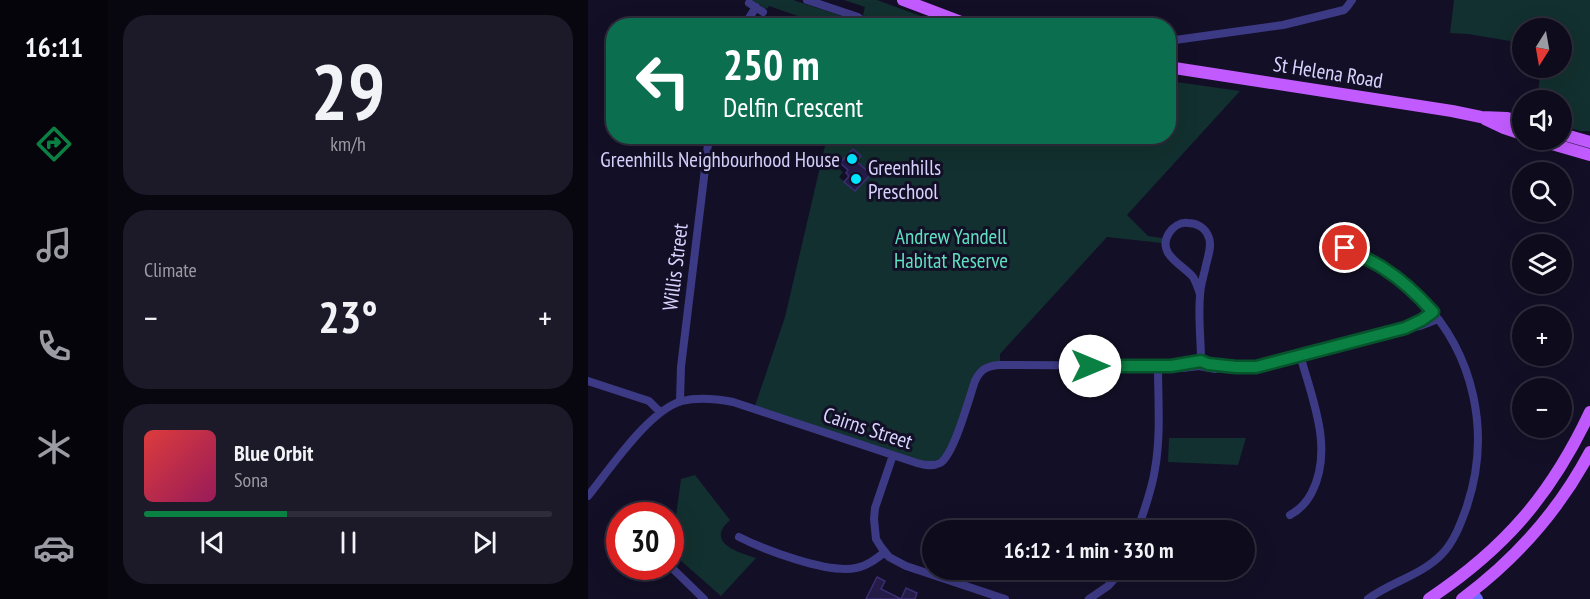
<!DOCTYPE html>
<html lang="en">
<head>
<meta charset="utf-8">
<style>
	:root { --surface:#0e0b1c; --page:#1c1929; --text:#f1f3f6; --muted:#9b9ba3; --line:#2e2b3b; --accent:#0b8043 }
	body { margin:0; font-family:"PT Sans Narrow",sans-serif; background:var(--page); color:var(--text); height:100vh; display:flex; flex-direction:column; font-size:22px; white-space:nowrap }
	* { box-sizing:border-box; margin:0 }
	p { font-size:20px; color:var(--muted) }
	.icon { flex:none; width:33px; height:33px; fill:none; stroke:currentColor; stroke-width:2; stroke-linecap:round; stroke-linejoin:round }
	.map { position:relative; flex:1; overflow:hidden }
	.sheet { display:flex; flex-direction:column; gap:15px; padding:15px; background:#08060f; width:480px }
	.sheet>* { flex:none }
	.guide { position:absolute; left:18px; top:18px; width:570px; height:126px; border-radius:24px; box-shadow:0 6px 24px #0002,0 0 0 2px var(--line); background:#0b6e4f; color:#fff; overflow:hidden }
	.needle { width:39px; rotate:191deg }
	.fabs { position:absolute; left:924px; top:18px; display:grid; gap:12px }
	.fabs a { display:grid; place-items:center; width:60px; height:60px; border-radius:50%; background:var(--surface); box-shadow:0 6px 24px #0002,0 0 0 2px var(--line); font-size:30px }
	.speed { position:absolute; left:18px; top:502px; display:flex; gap:12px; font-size:30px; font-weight:700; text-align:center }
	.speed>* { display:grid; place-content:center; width:78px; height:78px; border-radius:50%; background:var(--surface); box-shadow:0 6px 24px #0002,0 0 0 2px var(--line); line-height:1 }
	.speed .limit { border:9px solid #d22; background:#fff; color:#111 }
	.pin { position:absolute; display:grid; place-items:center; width:51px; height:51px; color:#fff; margin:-26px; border:3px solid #fff; border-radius:50%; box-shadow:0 2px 6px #0007 }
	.me { position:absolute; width:66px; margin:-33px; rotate:90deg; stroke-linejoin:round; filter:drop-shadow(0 0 4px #0008) }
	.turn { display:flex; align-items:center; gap:21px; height:126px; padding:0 18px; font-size:27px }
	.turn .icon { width:78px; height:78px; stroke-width:2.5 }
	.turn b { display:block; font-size:42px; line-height:51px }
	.big { font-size:45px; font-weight:700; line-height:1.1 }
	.sheet .widget { flex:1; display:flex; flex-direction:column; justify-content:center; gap:9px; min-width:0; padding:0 21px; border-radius:24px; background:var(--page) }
	.sheet .dial { align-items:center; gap:0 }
	.dial b { font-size:78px; line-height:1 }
	.song { display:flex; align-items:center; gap:18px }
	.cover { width:72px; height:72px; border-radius:9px; background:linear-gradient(135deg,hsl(0 70% 55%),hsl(330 70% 35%)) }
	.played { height:6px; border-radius:3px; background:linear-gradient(90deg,var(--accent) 35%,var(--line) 35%) }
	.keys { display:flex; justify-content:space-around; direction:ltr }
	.heat { display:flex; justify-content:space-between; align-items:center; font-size:33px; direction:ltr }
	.trip { position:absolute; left:334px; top:520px; width:333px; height:60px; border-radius:30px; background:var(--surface); box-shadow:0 6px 24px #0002,0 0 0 2px var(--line); font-weight:700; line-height:60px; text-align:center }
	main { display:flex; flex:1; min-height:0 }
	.menu { display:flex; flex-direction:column; width:108px; justify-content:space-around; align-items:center; background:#06040b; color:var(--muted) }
	.menu .icon { width:42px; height:42px }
	.menu .active { color:var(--accent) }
	.menu b { font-size:27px; color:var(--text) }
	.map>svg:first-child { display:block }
	.green { fill:#12302f; fill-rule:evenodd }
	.building { fill:#241b47; stroke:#3b2d73; stroke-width:1.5 }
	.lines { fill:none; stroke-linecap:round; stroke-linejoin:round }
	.street { stroke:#3d3a85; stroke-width:8 }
	.secondary { stroke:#6f6bff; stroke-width:10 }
	.primary { stroke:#c25bff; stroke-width:12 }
	.route-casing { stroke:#07532c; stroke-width:15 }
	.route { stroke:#0b8043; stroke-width:10 }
	.poi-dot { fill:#00e5ff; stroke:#130f26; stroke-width:2 }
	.labels { text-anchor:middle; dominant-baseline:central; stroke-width:6; stroke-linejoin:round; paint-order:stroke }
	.street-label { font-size:21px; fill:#d9d4ff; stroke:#130f26 }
	.poi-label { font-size:21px; fill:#d9d4ff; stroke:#130f26; text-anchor:end }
	.park-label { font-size:21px; fill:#5fe0c0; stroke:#130f26 }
</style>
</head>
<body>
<main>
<nav class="menu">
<b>16:11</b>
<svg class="icon active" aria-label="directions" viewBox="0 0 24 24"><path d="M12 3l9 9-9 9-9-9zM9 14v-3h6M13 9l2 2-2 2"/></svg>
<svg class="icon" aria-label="music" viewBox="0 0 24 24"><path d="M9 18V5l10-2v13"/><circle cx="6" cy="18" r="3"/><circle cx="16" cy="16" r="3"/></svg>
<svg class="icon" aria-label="phone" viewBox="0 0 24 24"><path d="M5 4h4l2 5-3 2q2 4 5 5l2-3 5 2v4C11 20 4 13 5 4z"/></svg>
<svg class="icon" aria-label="climate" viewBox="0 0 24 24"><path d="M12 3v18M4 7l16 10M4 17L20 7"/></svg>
<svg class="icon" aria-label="car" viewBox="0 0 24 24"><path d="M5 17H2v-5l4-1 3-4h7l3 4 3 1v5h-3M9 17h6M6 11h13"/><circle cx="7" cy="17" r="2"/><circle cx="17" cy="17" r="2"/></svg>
</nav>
<section class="sheet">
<div class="widget dial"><b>29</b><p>km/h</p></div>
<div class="widget"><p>Climate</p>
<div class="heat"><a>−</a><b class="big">23°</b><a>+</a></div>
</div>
<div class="widget">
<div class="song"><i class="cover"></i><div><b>Blue Orbit</b><p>Sona</p></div></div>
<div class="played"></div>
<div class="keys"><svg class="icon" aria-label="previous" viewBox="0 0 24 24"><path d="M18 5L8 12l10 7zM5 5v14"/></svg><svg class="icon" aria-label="pause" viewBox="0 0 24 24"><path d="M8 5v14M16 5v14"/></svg><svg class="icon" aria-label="next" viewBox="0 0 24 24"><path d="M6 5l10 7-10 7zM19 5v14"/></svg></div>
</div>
</section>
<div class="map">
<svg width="1002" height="599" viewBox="0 0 1002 599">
	<rect width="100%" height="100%" fill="#130f26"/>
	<path class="green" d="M163,0H205L263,19L271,25H236L181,6L179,9Z
		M256,0H289L357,25H282L275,15L277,7Z
		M866,0H1002V131H992L974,125V100H949L953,68H974V28H934V43L880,34L862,33Z
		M581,81L652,91L539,215L560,236L574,238V243L519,237L412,354V361L397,364L389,371L363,443C355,457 353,461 336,462L167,406L197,317L239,137L580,136ZM265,149L273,156L268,161L282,174L267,191L251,177L255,172L249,167Z
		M581,438H658L650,465L580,462Z
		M107,475L142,520C116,543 152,553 168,558L133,596L83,552L93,479Z"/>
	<path class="building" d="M265,149L273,156L268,161L283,174L267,191L256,182L261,176L258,173L260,170L252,163Z
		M289,577L297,581L293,589L313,599L318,588L329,593L327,599H278Z"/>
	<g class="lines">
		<path class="street" d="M219,0L270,17L275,21L277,26
			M161,3L175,12
			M156,26L168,7
			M580,41L695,25L756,10L759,7L764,0
			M740,235C755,249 773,255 790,265C806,274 821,286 833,299C887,354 903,434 879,506C873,523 866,542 854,554C834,575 803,582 780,599
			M612,294C610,288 608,282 605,277C594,264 568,254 581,233C585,227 592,222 600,223C609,223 618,228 621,238C624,246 620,256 618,265C616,275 612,286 612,296C610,318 613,339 613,361L612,365
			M824,325L845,312
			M595,368L611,366L627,369
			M645,368L676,365L817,328L832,326L850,319
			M0,381L61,401L72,412
			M92,401L93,367L121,136
			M305,455L287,508L286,519L288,539L293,547L301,557L318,566L417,599
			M0,496C22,469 61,410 94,401C110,397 129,399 145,402L329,463C336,465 344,467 352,463C366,455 381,398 387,381C392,370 398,366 411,365L583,366L613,361L620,364L648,367
			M702,515C713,509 719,502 724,492C746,449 724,398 712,355
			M549,531C556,511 564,490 567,469C573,435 570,400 570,366
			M151,537C177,550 240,574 268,568C279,566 288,559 297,552
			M82,566L116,599
			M501,599L520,586L534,570"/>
		<path class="secondary" d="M884,591L890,599"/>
		<path class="primary" d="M315,0L384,26
			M580,67L864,111L893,117L919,118L934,123
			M897,119L916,128L934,134
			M974,134L1002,142
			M950,140L1002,155
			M841,599C917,548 963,495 1002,412
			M874,599C927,560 971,510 1002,452"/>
	</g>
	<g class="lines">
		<g class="route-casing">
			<path id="route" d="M502,366H583L613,361L620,364L648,367H668L817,328L834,320L845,312C830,295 814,280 795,268C783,260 769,255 757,248"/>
		</g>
		<use href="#route" class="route"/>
	</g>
	<g class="poi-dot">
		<circle cx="264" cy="159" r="6"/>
		<circle cx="268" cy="179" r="6"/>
	</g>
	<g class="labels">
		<g class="street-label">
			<text transform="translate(740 72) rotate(9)">St Helena Road</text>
			<text transform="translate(87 267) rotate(-83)">Willis Street</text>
			<text transform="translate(280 428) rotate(18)">Cairns Street</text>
		</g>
		<g class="poi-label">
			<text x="252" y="159">Greenhills Neighbourhood House</text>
			<text x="280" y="167" text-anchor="start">Greenhills<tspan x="280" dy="24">Preschool</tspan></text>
		</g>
		<g class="park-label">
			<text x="363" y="236">Andrew Yandell<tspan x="363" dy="24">Habitat Reserve</tspan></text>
		</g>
	</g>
</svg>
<div class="fabs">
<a><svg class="needle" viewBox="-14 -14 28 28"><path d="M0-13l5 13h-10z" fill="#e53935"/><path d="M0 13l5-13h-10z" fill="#9b9ba3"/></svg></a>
<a><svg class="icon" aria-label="sound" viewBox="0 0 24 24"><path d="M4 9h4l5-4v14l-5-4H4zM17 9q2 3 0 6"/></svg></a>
<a><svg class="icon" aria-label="search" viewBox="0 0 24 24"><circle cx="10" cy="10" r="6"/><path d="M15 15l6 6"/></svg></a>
<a><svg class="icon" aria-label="layers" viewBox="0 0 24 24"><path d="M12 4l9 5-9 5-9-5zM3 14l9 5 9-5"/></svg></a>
<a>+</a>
<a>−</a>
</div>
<div class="speed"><div class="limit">30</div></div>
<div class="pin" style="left:757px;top:248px;background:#d93025"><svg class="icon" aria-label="arrive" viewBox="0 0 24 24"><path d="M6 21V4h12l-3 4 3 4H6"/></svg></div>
<svg class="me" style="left:502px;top:366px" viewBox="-20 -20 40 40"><circle r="19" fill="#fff"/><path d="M0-13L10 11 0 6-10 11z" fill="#0b8043"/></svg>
<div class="trip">16:12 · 1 min · 330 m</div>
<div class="guide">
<div class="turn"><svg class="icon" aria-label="left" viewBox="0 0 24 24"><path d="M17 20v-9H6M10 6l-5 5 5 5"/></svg><div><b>250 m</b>Delfin Crescent</div></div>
</div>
</div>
</main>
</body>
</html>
